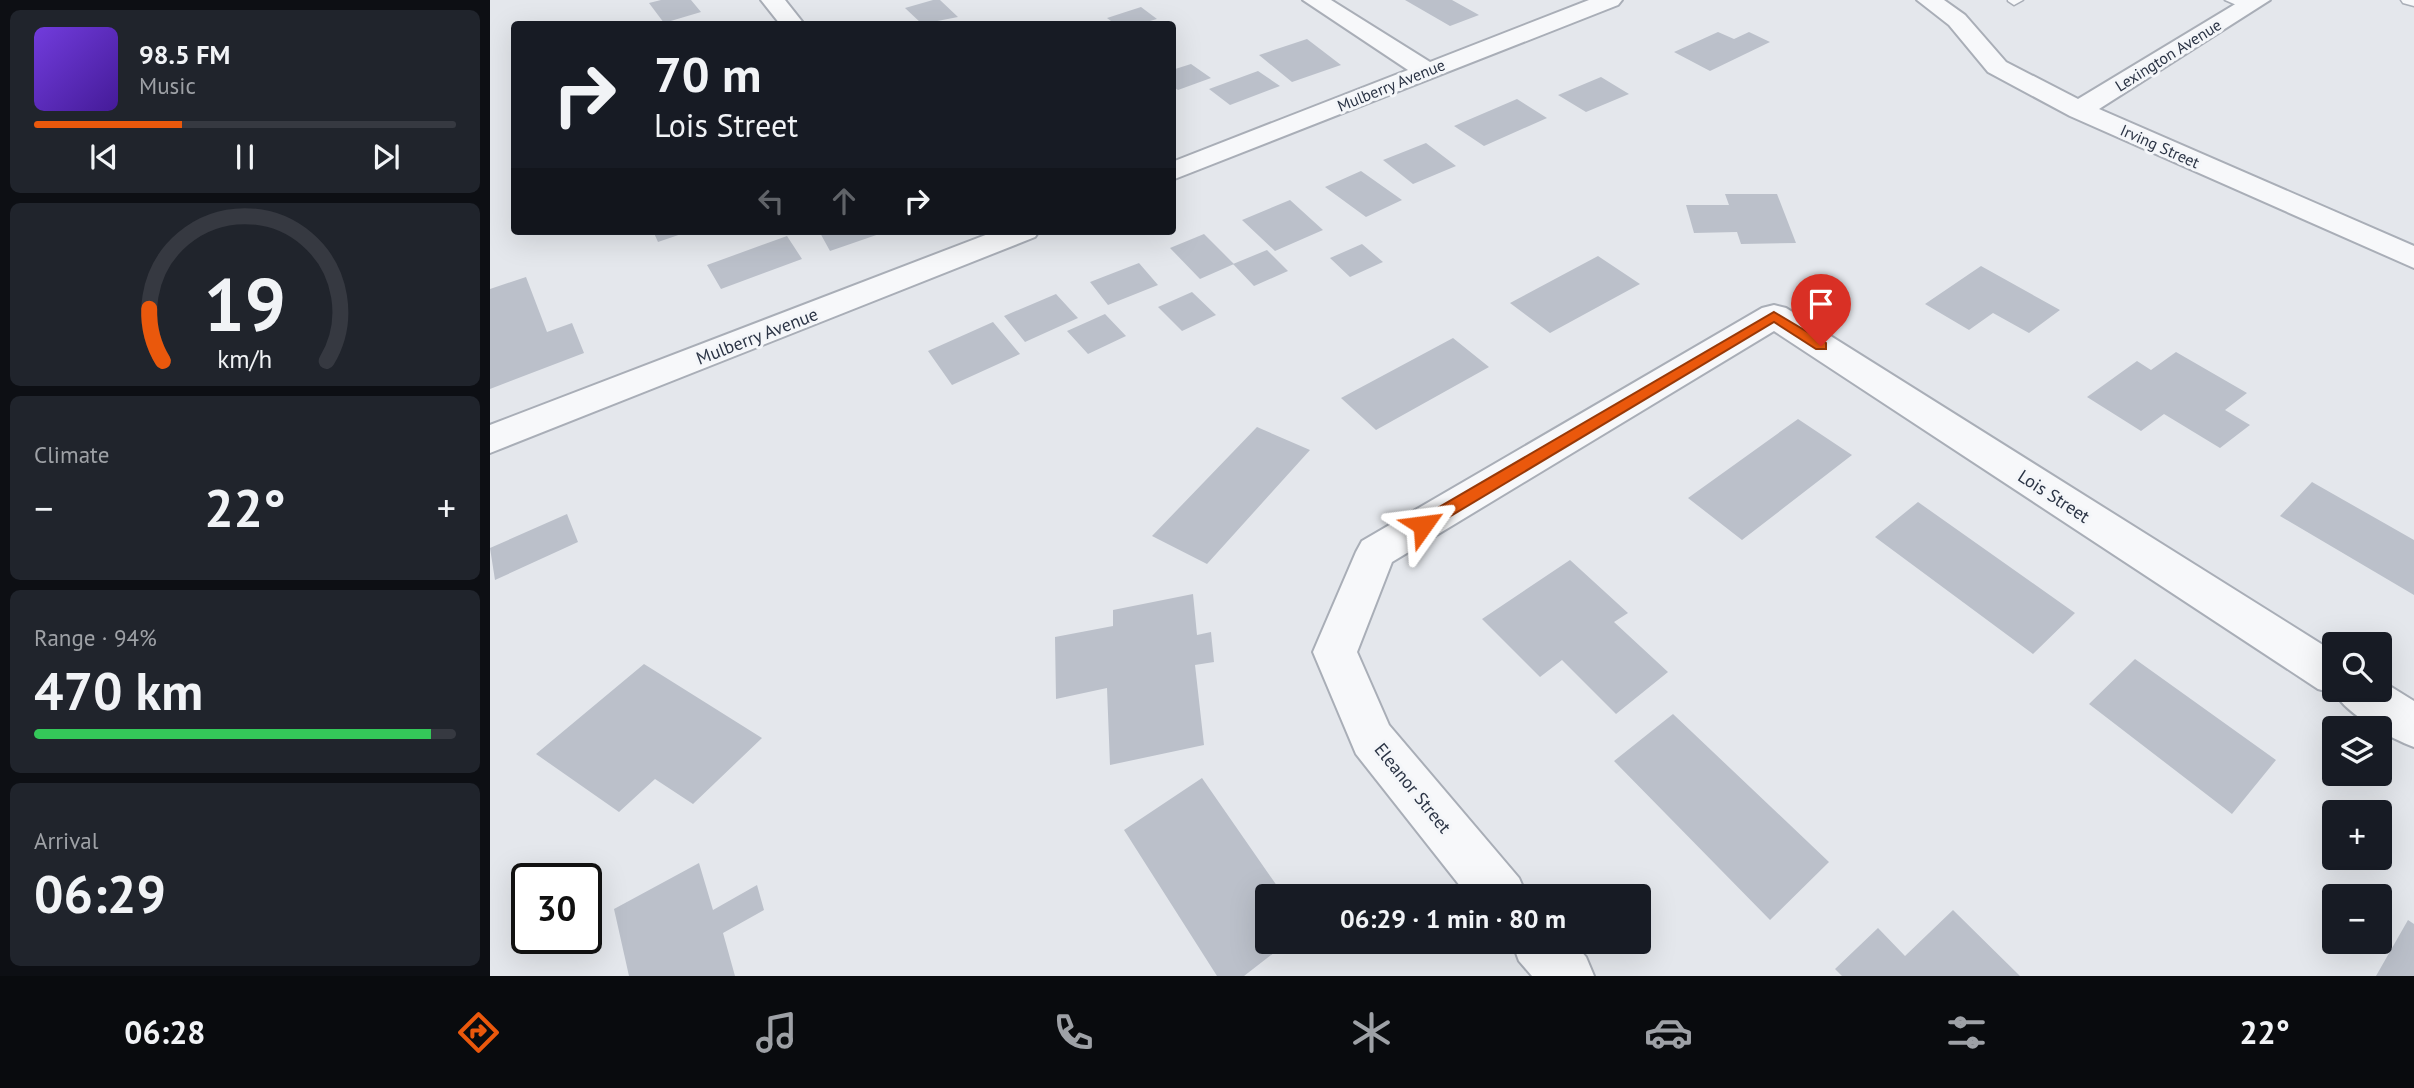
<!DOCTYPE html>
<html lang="en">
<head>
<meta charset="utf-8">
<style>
	:root { --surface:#171b24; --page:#20242c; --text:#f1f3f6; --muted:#9ea1a6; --line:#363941; --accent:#ea580c }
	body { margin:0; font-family:"PT Sans",sans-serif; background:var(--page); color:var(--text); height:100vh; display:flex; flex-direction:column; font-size:26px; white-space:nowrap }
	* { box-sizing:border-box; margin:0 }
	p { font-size:23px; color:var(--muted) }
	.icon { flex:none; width:38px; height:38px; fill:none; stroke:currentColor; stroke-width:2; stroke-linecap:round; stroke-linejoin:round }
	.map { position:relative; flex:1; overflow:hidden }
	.panel { display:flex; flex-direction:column; gap:10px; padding:10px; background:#0d0f14; width:490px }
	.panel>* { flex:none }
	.banner { position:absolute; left:21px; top:21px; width:665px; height:214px; border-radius:7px; box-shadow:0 7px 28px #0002; background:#171b24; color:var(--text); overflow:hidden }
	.buttons { position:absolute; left:1832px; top:632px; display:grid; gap:14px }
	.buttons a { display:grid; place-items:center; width:70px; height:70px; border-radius:7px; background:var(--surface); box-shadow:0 7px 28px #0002; font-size:35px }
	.speed { position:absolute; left:21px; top:863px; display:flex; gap:14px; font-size:35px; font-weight:700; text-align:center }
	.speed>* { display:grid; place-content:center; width:91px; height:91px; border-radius:50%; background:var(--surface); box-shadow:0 7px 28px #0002; line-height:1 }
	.speed .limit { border:4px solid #111; border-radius:10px; background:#fff; color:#111 }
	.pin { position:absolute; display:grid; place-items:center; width:60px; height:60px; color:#fff; margin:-72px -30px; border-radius:50% 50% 50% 0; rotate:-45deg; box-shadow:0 0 7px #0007 }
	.pin .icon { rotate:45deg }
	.me { position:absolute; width:77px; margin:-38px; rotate:59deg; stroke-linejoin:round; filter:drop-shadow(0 0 5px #0008) }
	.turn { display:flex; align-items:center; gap:24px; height:147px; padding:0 28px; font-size:32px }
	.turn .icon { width:91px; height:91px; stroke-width:2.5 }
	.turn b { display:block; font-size:49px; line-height:60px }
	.lanes { display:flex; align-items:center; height:66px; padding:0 28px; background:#0003; justify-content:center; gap:35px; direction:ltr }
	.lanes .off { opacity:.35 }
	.big { font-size:52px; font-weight:600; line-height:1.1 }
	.panel .card { flex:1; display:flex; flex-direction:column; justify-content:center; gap:10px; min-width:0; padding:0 24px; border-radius:10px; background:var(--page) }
	.panel .dial { align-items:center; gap:0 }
	.dial svg { height:182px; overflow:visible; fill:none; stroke:var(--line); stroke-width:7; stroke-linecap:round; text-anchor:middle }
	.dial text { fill:var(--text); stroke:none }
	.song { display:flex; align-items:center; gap:21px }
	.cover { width:84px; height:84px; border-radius:10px; background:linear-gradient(135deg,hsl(260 70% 55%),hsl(260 70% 35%)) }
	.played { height:7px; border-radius:4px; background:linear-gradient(90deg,var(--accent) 35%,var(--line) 35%) }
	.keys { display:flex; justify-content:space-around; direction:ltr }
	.heat { display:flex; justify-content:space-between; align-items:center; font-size:38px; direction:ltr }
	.charge { height:10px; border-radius:5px; background:linear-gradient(90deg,#34c759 94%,var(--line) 0) }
	.trip { position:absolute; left:765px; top:884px; width:396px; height:70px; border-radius:7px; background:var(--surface); box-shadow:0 7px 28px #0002; font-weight:600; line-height:70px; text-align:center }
	.dock { display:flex; height:112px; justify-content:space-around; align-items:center; background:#090b0e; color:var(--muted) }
	.dock .icon { width:49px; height:49px }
	.dock .selected { color:var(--accent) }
	.dock b { font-size:32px; color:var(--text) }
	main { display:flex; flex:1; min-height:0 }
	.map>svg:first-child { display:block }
	.building { fill:#bbc0ca }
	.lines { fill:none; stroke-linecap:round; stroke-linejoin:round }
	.lane-casing { stroke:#a9aeb7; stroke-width:3 }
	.street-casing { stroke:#a9aeb7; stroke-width:4 }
	.lane { fill:#f7f8fa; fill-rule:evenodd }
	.street { fill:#f7f8fa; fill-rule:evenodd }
	.route { fill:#ea580c; stroke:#983908; stroke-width:2 }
	.labels { text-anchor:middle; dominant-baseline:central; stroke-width:6; stroke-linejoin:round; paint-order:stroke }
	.far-street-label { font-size:16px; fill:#2b3445; stroke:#f4f6f9 }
	.street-label { font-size:18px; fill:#2b3445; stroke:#f4f6f9 }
</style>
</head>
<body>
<main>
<section class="panel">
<div class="card">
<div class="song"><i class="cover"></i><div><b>98.5 FM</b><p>Music</p></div></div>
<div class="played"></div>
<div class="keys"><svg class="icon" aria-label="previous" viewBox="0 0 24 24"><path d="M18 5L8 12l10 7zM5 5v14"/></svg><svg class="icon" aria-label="pause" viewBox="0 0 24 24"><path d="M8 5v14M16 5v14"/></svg><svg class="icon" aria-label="next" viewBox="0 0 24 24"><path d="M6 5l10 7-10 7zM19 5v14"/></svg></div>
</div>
<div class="card dial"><svg viewBox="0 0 100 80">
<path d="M14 69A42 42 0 1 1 86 69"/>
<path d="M14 69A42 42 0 0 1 8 46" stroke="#ea580c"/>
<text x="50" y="56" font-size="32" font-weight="700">19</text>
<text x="50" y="72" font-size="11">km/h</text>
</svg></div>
<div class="card"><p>Climate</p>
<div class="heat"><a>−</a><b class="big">22°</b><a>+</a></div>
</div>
<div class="card"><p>Range · 94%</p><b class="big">470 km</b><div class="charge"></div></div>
<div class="card"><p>Arrival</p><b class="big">06:29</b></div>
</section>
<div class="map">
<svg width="1924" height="976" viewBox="0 0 1924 976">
	<rect width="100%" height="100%" fill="#e4e7ec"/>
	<path class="building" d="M171,0H201L211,12L174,23L159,3Z
		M443,0H450L468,17L432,24L415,8Z
		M915,0H962L989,15L960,26Z
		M651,7L667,19L649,24H625L617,18Z
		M1228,32L1244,39L1259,32L1280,42L1220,71L1184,52Z
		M817,39L851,65L802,82L769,55Z
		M701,64L721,78L688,90L682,86V70Z
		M768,71L790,86L740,105L719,89Z
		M1111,77L1139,94L1096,112L1068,95Z
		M1027,99L1057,118L994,146L964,126Z
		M936,143L966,166L923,184L893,160Z
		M871,171L912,200L876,217L835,187Z
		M1235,194H1287L1306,243L1251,244L1247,232L1204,233L1196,205H1239Z
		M800,200L833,230L785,251L752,220Z
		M163,231H200L168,242Z
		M329,231H398L340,251Z
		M714,234L744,264L710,279L680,248Z
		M297,236L312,259L231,289L217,265Z
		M872,244L893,262L860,277L840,258Z
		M777,250L798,271L764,286L743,264Z
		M1108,256L1150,284L1060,333L1020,303Z
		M649,263L668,285L618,305L600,282Z
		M1491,266L1570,310L1539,333L1503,313L1479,330L1435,304Z
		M36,277L57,332L82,323L94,353L0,389V289Z
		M702,292L726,315L692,331L668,307Z
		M566,294L588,318L535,342L514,316Z
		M615,314L636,336L598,354L577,331Z
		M503,322L530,354L462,385L438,351Z
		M963,338L999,367L886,430L851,398Z
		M1686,352L1757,393L1735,410L1760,425L1730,448L1674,414L1651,431L1597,397L1647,361L1661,370Z
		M1308,419L1362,455L1252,540L1198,498Z
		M767,427L820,450L717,564L662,536Z
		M1822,482L1924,540V595L1790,516Z
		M1428,502L1585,613L1543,654L1385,537Z
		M77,514L88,542L5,580L0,548Z
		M1080,560L1138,613L1124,622L1178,672L1126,714L1072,660L1050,677L992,619Z
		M703,594L707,635L721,632L724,662L705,665L714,745L620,765L617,688L566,699L565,637L623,626V610Z
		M1645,659L1786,760L1742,814L1599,704Z
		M154,664L272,738L203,804L165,779L129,812L46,754Z
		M1183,714L1339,862L1280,920L1124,761Z
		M712,778L794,896H777V942H798L754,976H727L634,830Z
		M209,863L223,910L267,885L274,910L233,933L245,976H139L124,909Z
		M1463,910L1530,976H1352L1345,969L1388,928L1415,956Z
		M1918,920L1924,924V976H1886Z"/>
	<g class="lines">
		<g class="lane-casing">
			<path id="lane" d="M1533,0L1524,5L1518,1V0Z
				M1735,0H1753L1764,6L1758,10Z
				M1911,0H1924V6L1913,3Z"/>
		</g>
		<g class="street-casing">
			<path id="street" d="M271,0H295L314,24H290Z
				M813,0H841L940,62L1099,0H1132L1128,5L682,180V162L918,70Z
				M1427,0H1454L1475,15L1516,62L1588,99L1752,0H1780L1609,109L1924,246V268L1580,116L1498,72L1459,25Z
				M506,231H549L545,237L0,453V425Z
				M1284,305L1296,308L1844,652V690H1890V680L1924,701V747C1902,739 1856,714 1846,694L1828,689L1284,331L902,562L867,652L899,725L1029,878L1037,896H978L866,754L823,652L866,552L872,541L1272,308Z
				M1022,942H1083L1096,957L1104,976H1042L1029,961Z"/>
		</g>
		<use href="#lane" class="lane"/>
		<use href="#street" class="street"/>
	</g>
	<path class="route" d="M1284,312L1336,343V349H1326L1284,322L939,529H927V520Z"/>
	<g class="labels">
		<g class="far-street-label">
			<text transform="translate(1678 55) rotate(-32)">Lexington Avenue</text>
			<text transform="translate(901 85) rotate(-22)">Mulberry Avenue</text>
			<text transform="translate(1670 146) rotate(24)">Irving Street</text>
		</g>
		<g class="street-label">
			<text transform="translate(267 336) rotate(-21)">Mulberry Avenue</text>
			<text transform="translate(1564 496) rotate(33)">Lois Street</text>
			<text transform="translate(923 788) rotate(51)">Eleanor Street</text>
		</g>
	</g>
</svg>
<div class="buttons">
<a><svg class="icon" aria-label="search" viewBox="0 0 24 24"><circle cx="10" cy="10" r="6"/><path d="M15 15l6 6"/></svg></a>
<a><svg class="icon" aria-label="layers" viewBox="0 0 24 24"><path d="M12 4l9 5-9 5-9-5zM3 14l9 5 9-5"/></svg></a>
<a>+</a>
<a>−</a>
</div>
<div class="speed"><div class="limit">30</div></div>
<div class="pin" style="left:1331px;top:346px;background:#d93025"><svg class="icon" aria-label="arrive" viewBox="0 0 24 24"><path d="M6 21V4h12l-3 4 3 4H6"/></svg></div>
<svg class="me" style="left:933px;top:525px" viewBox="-20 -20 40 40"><path d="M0-17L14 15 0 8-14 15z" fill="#ea580c" stroke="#fff" stroke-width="4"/></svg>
<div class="trip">06:29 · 1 min · 80 m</div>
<div class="banner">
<div class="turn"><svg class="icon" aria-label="right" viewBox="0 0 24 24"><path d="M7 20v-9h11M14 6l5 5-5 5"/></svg><div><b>70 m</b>Lois Street</div></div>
<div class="lanes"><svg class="icon off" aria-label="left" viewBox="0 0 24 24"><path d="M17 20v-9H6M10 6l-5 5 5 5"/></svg><svg class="icon off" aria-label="ahead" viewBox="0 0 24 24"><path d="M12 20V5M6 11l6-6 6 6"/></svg><svg class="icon" aria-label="right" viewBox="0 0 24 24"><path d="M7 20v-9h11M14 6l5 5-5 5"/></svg></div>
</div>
</div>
</main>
<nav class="dock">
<b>06:28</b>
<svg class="icon selected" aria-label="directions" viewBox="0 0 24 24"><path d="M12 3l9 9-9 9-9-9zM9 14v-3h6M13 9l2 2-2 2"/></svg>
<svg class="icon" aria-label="music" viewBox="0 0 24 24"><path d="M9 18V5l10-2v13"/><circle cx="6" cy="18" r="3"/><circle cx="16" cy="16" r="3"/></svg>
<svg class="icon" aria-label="phone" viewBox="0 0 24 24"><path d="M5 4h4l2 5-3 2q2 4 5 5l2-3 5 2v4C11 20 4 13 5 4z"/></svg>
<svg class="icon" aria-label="climate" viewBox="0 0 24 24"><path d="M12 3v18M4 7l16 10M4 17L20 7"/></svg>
<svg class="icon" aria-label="car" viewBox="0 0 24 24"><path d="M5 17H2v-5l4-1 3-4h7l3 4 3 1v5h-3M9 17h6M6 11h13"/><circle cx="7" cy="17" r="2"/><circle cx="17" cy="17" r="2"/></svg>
<svg class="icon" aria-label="filters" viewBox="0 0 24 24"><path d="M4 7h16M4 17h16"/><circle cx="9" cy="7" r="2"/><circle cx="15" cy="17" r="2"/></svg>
<b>22°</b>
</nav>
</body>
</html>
